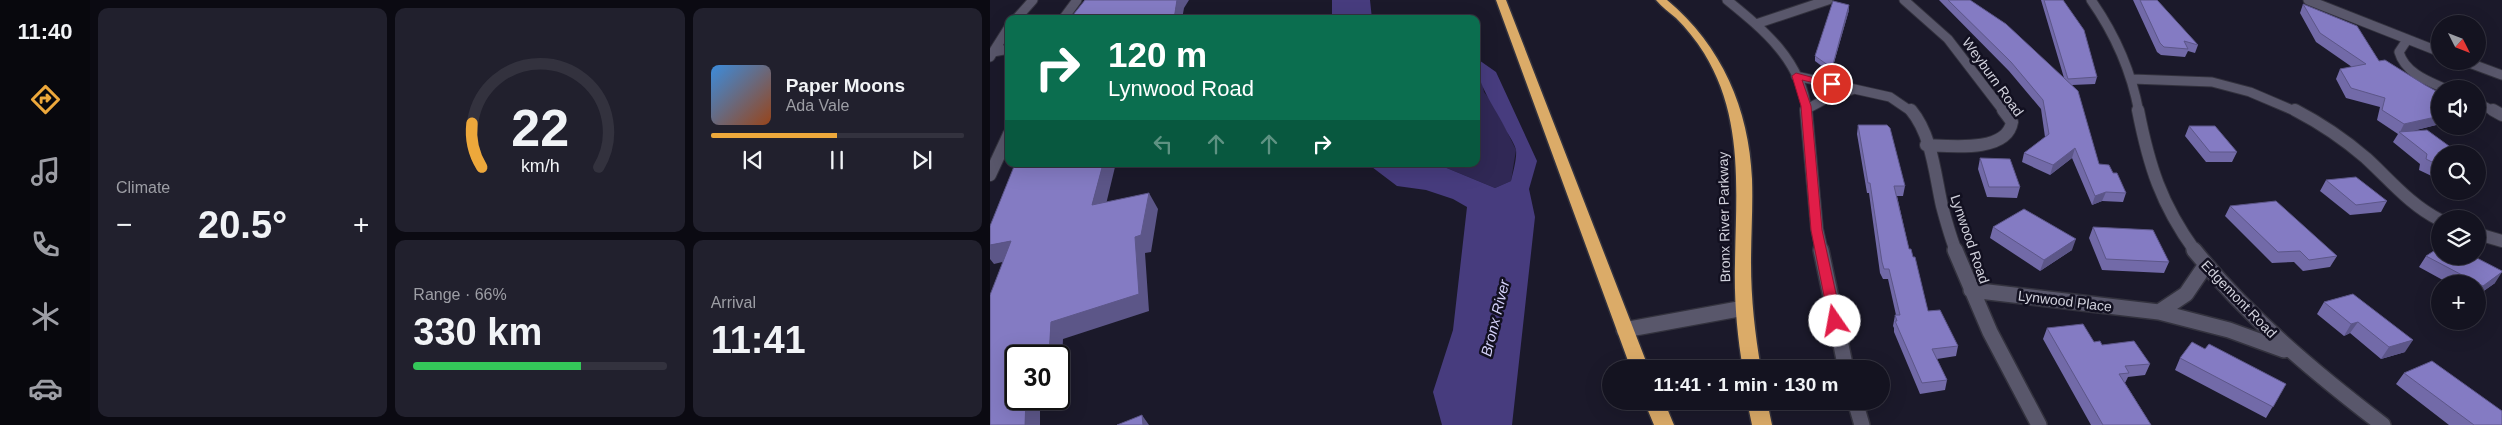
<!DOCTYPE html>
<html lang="en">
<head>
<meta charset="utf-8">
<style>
	:root { --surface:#141320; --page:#21202d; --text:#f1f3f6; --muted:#9d9ea5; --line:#33323e; --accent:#eda83b }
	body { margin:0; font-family:Helvetica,sans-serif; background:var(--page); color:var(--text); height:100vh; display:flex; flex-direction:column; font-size:19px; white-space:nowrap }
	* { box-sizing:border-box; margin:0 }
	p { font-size:16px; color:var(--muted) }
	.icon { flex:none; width:28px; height:28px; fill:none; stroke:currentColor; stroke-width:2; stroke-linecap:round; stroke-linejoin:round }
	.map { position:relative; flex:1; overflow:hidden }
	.sheet { display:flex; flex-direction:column; gap:8px; padding:8px; background:#0b0a12; width:900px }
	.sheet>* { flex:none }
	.banner { position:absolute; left:15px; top:15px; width:475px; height:152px; border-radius:10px; box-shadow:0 5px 20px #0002,0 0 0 1px var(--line); background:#0b6e4f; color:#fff; overflow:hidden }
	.needle { width:32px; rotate:132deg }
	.buttons { position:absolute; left:1441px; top:15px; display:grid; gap:10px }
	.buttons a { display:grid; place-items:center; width:55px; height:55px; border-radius:50%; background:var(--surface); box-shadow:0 5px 20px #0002,0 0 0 1px var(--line); font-size:25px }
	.speed { position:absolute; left:15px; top:345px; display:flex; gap:10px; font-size:25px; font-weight:700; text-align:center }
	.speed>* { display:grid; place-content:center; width:65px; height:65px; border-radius:50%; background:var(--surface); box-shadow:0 5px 20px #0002,0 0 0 1px var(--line); line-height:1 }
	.speed .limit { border:2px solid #111; border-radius:8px; background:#fff; color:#111 }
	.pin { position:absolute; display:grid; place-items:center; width:42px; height:42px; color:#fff; margin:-21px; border:2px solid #fff; border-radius:50%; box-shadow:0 1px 5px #0007 }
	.me { position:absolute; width:55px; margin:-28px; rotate:348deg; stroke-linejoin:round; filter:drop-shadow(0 0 4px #0008) }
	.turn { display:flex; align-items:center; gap:18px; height:105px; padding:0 20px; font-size:22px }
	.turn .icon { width:65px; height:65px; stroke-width:2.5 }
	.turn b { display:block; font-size:35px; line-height:42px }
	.lanes { display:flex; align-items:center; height:48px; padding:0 20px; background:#0003; justify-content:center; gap:25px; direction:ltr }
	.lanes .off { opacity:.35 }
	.big { font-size:38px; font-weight:600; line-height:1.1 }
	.sheet .tile { flex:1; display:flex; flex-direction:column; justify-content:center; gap:8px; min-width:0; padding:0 18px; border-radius:10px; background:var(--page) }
	.sheet .dial { align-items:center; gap:0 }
	.dial svg { height:130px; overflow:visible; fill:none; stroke:var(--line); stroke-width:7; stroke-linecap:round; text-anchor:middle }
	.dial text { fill:var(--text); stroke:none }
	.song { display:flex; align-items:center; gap:15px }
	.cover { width:60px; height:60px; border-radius:8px; background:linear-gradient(135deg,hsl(210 70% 55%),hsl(20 70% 35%)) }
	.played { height:5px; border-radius:2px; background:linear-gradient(90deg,var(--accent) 50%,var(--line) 50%) }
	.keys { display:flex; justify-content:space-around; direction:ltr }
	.heat { display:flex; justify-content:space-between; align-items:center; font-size:28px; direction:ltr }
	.charge { height:8px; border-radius:4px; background:linear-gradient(90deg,#34c759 66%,var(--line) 0) }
	.sheet .tiles { flex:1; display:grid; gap:8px; grid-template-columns:repeat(3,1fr) }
	.tile:first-child { grid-row:span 2 }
	.trip { position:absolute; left:612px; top:360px; width:288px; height:50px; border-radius:25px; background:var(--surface); box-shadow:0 5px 20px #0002,0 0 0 1px var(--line); font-weight:600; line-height:50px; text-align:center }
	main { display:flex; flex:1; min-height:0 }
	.tab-bar { display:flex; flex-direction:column; width:90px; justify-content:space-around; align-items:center; background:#08080d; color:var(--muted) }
	.tab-bar .icon { width:35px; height:35px }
	.tab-bar .current { color:var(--accent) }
	.tab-bar b { font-size:22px; color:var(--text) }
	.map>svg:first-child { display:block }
	.green { fill:#302855 }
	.water { fill:#473c7e }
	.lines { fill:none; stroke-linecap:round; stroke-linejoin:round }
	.lane-casing { stroke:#33323e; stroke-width:18 }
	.street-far2-casing { stroke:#33323e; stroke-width:11 }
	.street-far1-casing { stroke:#33323e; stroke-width:14 }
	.street-casing { stroke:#33323e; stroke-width:18 }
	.secondary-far1-casing { stroke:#33323e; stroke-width:11 }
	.secondary-casing { stroke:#33323e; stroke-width:14 }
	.highway-casing { stroke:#33323e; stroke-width:3 }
	.lane { stroke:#59576b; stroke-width:15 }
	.street-far2 { stroke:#59576b; stroke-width:9 }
	.street-far1 { stroke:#59576b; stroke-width:12 }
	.street { stroke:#59576b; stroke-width:15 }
	.secondary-far1 { stroke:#59576b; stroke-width:9 }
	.secondary { stroke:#59576b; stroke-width:12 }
	.highway { fill:#dbab68; fill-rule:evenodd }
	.wall { fill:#726aa8 }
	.shaded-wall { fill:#5c5688 }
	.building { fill:#847bc3; stroke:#5c5688 }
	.route { fill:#e11d48; stroke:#92132f }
	.labels { text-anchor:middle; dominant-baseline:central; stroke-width:5; stroke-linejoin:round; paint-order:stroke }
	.street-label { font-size:14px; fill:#d1d1dc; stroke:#121020 }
	.water-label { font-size:15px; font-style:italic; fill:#d5d2fa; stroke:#121020 }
</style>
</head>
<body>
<main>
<nav class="tab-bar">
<b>11:40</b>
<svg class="icon current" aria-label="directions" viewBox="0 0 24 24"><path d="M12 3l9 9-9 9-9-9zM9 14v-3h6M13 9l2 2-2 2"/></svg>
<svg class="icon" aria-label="music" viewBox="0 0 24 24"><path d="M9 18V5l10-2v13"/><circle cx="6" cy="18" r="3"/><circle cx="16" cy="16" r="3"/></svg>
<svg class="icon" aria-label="phone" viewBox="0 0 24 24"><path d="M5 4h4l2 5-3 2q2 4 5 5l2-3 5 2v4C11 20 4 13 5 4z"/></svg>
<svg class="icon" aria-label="climate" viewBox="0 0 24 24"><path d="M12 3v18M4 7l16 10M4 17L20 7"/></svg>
<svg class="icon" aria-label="car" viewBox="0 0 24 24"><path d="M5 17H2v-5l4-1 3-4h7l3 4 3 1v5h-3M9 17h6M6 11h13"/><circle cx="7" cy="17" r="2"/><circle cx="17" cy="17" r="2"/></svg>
</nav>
<section class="sheet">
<div class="tiles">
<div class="tile"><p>Climate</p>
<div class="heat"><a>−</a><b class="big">20.5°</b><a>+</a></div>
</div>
<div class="tile dial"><svg viewBox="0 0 100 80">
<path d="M14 69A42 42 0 1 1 86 69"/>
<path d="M14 69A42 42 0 0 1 8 42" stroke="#eda83b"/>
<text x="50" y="56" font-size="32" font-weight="700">22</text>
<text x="50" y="72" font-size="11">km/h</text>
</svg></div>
<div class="tile">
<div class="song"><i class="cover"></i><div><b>Paper Moons</b><p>Ada Vale</p></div></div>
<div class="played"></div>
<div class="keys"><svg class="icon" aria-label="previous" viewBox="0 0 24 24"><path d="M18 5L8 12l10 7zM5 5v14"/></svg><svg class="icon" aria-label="pause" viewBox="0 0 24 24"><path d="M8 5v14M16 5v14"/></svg><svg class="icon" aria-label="next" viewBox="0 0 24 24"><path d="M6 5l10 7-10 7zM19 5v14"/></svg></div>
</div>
<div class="tile"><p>Range · 66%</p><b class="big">330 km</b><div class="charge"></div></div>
<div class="tile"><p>Arrival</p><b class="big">11:41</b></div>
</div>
</section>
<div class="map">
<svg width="1512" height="425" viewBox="0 0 1512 425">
	<rect width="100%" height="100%" fill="#1b192a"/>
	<path class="green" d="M486,72L492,81L494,92L504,105L526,150L521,181L505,188L447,164H486Z"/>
	<path class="water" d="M342,0H380L382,19H342Z
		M486,58L506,72L547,161L539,189L545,217L522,425H452L443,392L463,330L477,207L463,199L436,190L407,186L378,164H447L505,188L521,181C523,172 527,159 526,150C525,145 520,137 517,132C506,108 486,85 486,58Z"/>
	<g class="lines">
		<g class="lane-casing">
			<path id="lane" d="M634,330L754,308"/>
		</g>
		<g class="street-far2-casing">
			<path id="street-far2" d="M737,0C774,30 812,61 817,112
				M914,0L958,39L1014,112
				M1101,0C1125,34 1141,70 1149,112
				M766,24L838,0
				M1417,40L1409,52C1415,73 1438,81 1456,89
				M806,76L900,97L922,112
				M1142,79L1222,82L1260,92L1307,112
				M1488,103L1505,112
				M817,109L843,95L862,90"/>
		</g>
		<g class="street-far1-casing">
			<path id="street-far1" d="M816,110L827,229L832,251
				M921,110C942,135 945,175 952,206C956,221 960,236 966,251
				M1148,110C1159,166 1171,204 1205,251
				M1305,110C1330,123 1354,139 1376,158C1400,180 1420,205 1450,220
				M1503,110L1512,115
				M936,145C960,146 1017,153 1022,122L1013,110
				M1488,234L1512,241"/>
		</g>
		<g class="street-casing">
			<path id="street" d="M831,250L856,369
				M965,250L1000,332L1049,425
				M1204,250C1259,318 1324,372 1393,425
				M981,290L1169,312L1196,294L1215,266
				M1169,312L1239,330L1294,350
				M865,401L872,425"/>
		</g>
		<g class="secondary-far1-casing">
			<path id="secondary-far1" d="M1318,0L1450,52
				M26,19L43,0
				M73,19L87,0
				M3,52L19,49
				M0,57L19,27
				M1474,61L1512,75"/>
		</g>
		<g class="secondary-casing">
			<path id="secondary" d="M0,175L19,134"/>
		</g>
		<g class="highway-casing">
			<path id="highway" d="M506,0H516L659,369H641Z
				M666,0H677C732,46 759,109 762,179C763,207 761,235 761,263C761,299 765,334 771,369H753C747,334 744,299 745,263C746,190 754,118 714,53C706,40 696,28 686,18C679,12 672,7 666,0Z
				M654,401H674L684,425H664Z
				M757,401H777L782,425H762Z"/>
		</g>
		<use href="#lane" class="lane"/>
		<use href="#street-far2" class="street-far2"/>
		<use href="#street-far1" class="street-far1"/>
		<use href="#street" class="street"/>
		<use href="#secondary-far1" class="secondary-far1"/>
		<use href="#secondary" class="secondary"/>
		<use href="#highway" class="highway"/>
	</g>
	<path class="wall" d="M949,0H980L1074,78L1051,0H1073L1107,77L1105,84L1082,85L1109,164L1123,173L1136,193L1133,202L1112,201L1102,205L1082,158L1060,175L1032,162L1034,153L1055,137L1051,109L1019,71Z
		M1143,0H1167L1208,45L1205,53L1198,51L1195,57L1171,55L1167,52Z
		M1313,4L1389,61L1450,124L1422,131L1450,154V180L1429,170L1430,164L1403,142L1408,134L1387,120L1390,107L1356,98L1346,79L1350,69L1362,67L1326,42L1310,13Z
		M859,10L841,73L825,61V56Z
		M868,125L915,186L913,196H907L919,249L938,311L968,346L966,356L947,359L957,380L955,390L930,394L904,332V328L903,326L905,315H906L898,279H893L890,273L879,193H877L867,134Z
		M1199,126L1247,152L1242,162H1216L1195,136Z
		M990,158L1030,187L1027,198L997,197L988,169Z
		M1336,180L1397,201L1391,212L1360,215L1330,191Z
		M1240,206L1347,256L1340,267L1313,271L1304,262L1282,263L1235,216Z
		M1003,227L1082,250L1050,271L1000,238Z
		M1103,227L1179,262L1174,273L1112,270L1099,238Z
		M1436,256L1505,283L1488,295V284H1460L1429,267Z
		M1363,294L1415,352L1391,359L1360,333L1354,336L1327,314L1334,302Z
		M1057,328L1104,342L1160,364L1155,375L1138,377L1135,383L1161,425H1101L1053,339Z
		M1215,349L1296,384L1276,418L1185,370L1190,358Z
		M1414,373L1512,425H1459L1406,384Z"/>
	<path class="shaded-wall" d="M187,0H199L194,8L192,19H184Z
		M859,5V10L841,73L842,68Z
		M1450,116V124L1411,134L1410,132L1414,124Z
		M1085,148L1082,158L1060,175L1063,165Z
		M113,164H142L125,167L112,221L102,205Z
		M1116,192L1112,201L1102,205L1105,196Z
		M159,193L168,209L161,252L155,253L159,311L73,339L70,402L50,409V425H35L36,399H69V356H59L61,322L145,237Z
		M1086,239L1082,250L1050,271L1054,260Z
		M21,241L33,257L4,264L0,259V245Z
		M1512,272L1505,283L1488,295V293L1493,286Z
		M1368,322L1360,333L1354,336L1361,324Z
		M1423,340L1415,352L1391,359L1399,347Z
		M152,415L159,425H153Z"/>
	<path class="building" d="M95,0H187L184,19H81L83,15Z
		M958,0H980L1016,24L1088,91L1109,164L1119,165L1123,173H1127L1136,193L1116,192L1105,196L1085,148L1063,165L1034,153L1059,134L1053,100L1021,62Z
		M1054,0H1073L1094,30L1107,77L1078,79Z
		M1150,0H1167L1208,45L1194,41L1198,49L1174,47L1170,43Z
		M843,1L859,5L842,68L825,56Z
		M1313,4L1367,26L1389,61L1395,60L1435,85L1446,91L1450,90V116L1414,124L1392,110L1395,98L1361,88L1350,69L1376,64L1330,33Z
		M868,125H897L900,128L915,186H904L919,249H921L923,257H925L938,311L950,310L968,346L942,349L957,380L932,383L905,321H907L905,315H910L899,269H894L892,262L880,183H878Z
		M1199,126H1225L1247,152H1220Z
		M1437,130L1470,154H1450V166L1436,159L1437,154L1409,132Z
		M990,158L1020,159L1030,187H999Z
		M25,164H113L102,205L159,193L151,235L145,237L149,294L61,322L59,356H26V399H36L35,425H0V295L21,241L0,245V226Z
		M1366,177L1397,201L1366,205L1336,180Z
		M1286,201L1347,256L1319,260L1310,251L1288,252L1240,206Z
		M1034,209L1086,239L1054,260L1003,227Z
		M1103,227L1163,230L1179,262L1116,259Z
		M1450,247V256H1483L1512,271V272L1493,286L1436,256Z
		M1363,294L1423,340L1399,347L1368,322L1361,324L1334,302Z
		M1093,324L1104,342L1110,341L1112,345L1144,341L1160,364L1135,366L1139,373L1129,374L1161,425H1113L1057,328Z
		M1202,342L1215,349L1219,344L1296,384L1283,407L1190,358Z
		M1442,361L1512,411V425H1484L1414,373Z
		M152,415L153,425H127Z"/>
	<path class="route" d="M806,73L847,84L842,87L812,80L821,106L832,230L852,321L845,326L839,321L821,230L811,106L802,76Z"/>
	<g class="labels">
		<g class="street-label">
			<text transform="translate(1003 77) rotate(54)">Weyburn Road</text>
			<text transform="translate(734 217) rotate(-91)">Bronx River Parkway</text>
			<text transform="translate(980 239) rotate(71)">Lynwood Road</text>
			<text transform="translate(1249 299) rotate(46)">Edgemont Road</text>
			<text transform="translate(1075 301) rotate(7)">Lynwood Place</text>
		</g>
		<g class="water-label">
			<text transform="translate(505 318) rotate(-76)">Bronx River</text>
		</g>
	</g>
</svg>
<div class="buttons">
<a><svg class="needle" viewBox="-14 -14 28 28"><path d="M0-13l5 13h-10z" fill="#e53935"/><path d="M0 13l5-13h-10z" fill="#9d9ea5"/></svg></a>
<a><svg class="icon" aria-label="sound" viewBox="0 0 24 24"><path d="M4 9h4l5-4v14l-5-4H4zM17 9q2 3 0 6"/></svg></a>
<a><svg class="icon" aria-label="search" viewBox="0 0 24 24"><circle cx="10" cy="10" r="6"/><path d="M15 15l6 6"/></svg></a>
<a><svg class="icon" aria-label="layers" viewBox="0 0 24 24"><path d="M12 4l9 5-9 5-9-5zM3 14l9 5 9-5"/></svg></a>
<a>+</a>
</div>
<div class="speed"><div class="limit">30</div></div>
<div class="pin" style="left:842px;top:84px;background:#d93025"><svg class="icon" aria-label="arrive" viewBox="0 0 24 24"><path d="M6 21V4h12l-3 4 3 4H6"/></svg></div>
<svg class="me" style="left:845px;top:321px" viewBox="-20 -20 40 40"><circle r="19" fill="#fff"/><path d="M0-13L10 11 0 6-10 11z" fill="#e11d48"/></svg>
<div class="trip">11:41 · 1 min · 130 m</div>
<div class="banner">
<div class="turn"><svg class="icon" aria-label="right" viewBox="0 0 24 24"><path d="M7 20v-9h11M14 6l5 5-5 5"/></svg><div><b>120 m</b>Lynwood Road</div></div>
<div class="lanes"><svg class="icon off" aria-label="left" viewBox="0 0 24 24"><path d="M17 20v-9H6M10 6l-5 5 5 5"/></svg><svg class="icon off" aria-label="ahead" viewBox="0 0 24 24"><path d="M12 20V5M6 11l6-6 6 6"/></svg><svg class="icon off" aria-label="ahead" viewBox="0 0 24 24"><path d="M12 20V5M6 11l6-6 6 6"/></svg><svg class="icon" aria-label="right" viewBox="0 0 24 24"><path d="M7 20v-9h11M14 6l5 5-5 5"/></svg></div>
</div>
</div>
</main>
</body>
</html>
